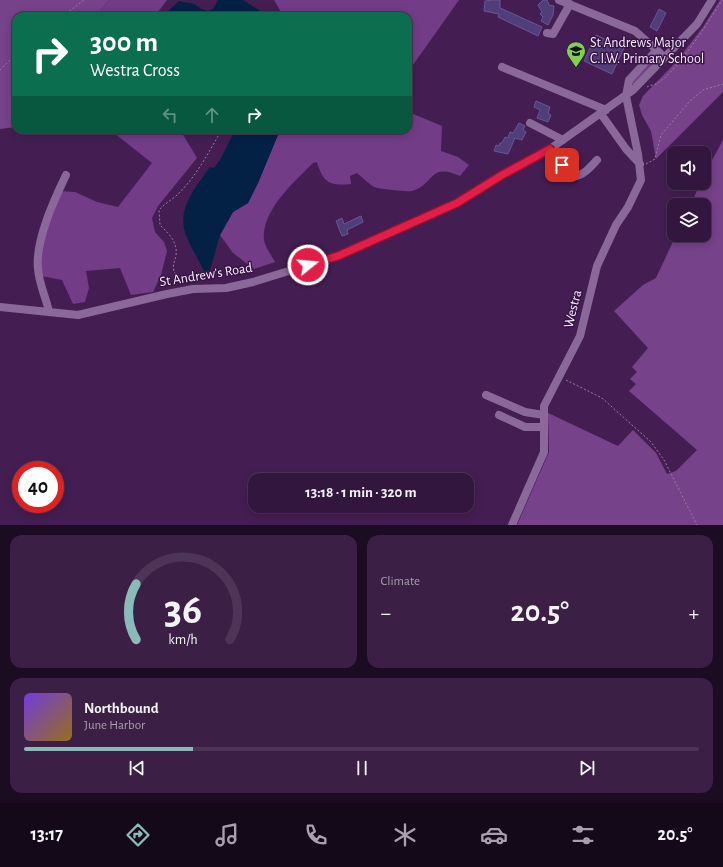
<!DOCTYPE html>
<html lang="en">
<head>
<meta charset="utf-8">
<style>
	:root { --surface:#33163e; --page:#3b1f45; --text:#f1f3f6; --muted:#a99fb0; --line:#4e3558; --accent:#8bbbb9 }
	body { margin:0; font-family:"Alegreya Sans",sans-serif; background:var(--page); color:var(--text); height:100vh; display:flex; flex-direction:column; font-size:15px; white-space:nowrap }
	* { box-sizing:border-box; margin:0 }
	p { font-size:13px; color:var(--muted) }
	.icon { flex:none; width:22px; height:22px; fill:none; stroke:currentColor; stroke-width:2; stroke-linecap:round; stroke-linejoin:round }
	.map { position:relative; height:525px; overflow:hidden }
	.sheet { display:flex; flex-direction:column; gap:10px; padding:10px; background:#1c0c22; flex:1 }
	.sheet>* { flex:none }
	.hud { position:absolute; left:12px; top:12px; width:400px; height:122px; border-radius:12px; box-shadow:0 2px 10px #0003,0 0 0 1px var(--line); background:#0b6e4f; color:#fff; overflow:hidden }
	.tools { position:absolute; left:667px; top:146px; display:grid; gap:8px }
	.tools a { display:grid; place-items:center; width:44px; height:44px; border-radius:8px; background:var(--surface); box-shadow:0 2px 10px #0003,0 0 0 1px var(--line); font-size:20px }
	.speed { position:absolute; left:12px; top:461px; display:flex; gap:8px; font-size:20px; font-weight:700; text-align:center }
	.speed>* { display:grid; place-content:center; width:52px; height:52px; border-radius:50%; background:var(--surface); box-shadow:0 2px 10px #0003,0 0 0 1px var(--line); line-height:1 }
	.speed .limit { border:6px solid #d22; background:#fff; color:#111 }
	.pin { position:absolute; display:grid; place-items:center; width:34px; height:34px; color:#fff; margin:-17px; border-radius:8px; box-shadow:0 2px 6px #0006 }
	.me { position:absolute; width:44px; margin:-22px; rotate:73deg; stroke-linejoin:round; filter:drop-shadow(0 0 3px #0008) }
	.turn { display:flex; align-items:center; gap:14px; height:84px; padding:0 12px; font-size:18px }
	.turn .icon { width:52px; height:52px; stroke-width:2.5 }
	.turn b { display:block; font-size:28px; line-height:34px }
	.lanes { display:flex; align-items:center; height:38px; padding:0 12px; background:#0003; justify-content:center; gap:20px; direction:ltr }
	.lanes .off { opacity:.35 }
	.big { font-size:30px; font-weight:600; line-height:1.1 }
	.sheet .tile { flex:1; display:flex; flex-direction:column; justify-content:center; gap:6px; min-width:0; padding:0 14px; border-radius:12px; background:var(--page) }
	.sheet .dial { align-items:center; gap:0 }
	.dial svg { height:104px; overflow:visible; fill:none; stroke:var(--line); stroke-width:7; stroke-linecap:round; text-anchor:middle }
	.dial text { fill:var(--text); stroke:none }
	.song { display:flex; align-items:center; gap:12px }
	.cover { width:48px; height:48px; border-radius:6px; background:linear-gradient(135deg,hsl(260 70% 55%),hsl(40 70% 35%)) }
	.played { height:4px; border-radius:2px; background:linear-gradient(90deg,var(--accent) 25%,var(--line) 25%) }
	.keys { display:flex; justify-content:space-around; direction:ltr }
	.heat { display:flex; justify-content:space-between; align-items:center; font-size:22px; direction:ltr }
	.sheet .tiles { flex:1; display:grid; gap:10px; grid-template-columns:1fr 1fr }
	.tile:last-child { grid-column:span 2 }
	.trip { position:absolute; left:248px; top:473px; width:226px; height:40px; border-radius:12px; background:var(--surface); box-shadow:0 2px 10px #0003,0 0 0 1px var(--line); font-weight:600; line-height:40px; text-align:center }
	.tabs { display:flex; height:64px; justify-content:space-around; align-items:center; background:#140919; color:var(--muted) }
	.tabs .icon { width:28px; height:28px }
	.tabs .on { color:var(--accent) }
	.tabs b { font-size:18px; color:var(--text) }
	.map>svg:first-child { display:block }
	.green { fill:#76428a }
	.forest { fill:#723c87 }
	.water { fill:#032045 }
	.building { fill:#503e79; stroke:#675693 }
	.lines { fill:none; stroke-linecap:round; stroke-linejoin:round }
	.path { stroke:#977ea0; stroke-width:1; stroke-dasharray:2 2; stroke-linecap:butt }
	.minor { stroke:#8b689a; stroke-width:8 }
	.route-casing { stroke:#92132f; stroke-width:10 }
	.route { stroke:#e11d48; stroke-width:7 }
	.labels { text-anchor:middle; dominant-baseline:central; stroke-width:3; stroke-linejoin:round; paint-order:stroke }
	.poi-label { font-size:14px; fill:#f7eefb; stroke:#391347; text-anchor:start }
	.street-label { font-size:14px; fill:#f7eefb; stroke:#391347 }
</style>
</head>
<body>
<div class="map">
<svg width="723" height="525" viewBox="0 0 723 525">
	<rect width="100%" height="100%" fill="#441e52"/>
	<path class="green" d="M0,0H109L96,16H16V127L0,129Z
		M720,0H723V92L656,159L651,131L642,115L639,105L643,96L676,62L703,27Z
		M657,59L635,84H632V82L654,60Z
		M723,140V525H517L549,452L548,413L618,446L633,430L656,453L667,474L676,471L697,450L629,391L636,384L630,379L637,372L632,367L648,348L614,311L643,285L656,278L676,235H704V205H691L700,183H704V175Z"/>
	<path class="forest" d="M109,0H167L155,16H96Z
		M274,0H459L408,72V16H281L280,10Z
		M411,113L442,126L441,151L458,157L469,165L460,176C429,162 435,184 412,191C407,192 379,189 374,187C369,184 362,177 357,173L350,176L351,184C330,186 323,183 317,162L313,163C294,182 261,211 264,240C265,247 272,256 275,262L254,269L233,253L220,235L233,212L248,203L258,183L280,130H367L366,132L370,130H408V114Z
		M113,130H181L182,133L197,158L158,206L152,218L155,232L164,242L167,251L161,275L153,292L131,295L120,268L86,271L89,288L85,302L73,304L62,280L36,275V255L59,191L75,192L97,202L118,207L152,163L114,133Z"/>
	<path class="water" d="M218,0H243L259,10L260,16H163L179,1L194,4L201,9L208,11L213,9Z
		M235,130H280L258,183L248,203L233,212L220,235L210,270L204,271C198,258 189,245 185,232C177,208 198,184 210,167L214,168L220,160Z"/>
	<path class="building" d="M492,0H500V8L542,27L538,36L498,17L499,14L484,11L485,1Z
		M543,0H547L549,5L554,6L553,15L548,25L541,21L543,17L540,14L542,12L538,5Z
		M659,9L666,13L657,31L650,27Z
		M596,35L624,48L612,74L584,61Z
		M536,101L550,107L548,113L551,115L548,122L537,118L540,110L534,107Z
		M519,123L525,126L523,130L526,132L522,140L515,138L508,154L494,151L496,145L499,146L500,143H502L505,137L508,138L510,132L513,133Z
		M361,216L363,222L347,230L348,234L342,236L336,221L342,218L344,224Z"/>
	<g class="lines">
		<path class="path" d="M63,16L84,0
			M0,70L16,54
			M647,87C650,85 655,85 658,83C678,70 709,21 722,0
			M646,164L655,159L661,135L690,101L703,90L723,84
			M184,283C181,279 176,276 174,271C172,264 175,262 176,255C178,242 168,233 160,225L159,210C165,203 174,199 180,192C197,175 208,153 220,133
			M566,380L602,398L651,442L664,460L697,525"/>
		<path class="minor" d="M559,0L635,31L660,53
			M547,33L553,34L570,4
			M502,67L606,110
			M601,114L626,149L640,164
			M530,123L563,140
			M550,149L551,154L572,176C582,178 591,166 597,160
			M0,307L78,315L167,294L193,289L226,288L253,282L338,256L457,203L502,175L550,149L633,90L697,24L712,0
			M49,312C46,297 39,284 38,269C35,241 54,200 66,175
			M486,395L525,412L544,415
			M499,415L525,427H544
			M512,525L544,452V406L580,336L597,266L616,225L628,207L641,180L638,154L626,96L629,80L657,50"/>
	</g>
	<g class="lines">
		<g class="route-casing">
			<path id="route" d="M308,265L338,256L457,203L502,175L550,149L551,154L562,165"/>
		</g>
		<use href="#route" class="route"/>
	</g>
	<defs>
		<g id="school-pin" transform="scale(1)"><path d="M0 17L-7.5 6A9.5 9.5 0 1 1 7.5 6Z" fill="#80d051" stroke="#391347"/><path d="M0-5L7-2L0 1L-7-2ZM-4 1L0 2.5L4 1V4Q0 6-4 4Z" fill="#111"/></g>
	</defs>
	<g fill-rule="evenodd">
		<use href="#school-pin" x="576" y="51"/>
	</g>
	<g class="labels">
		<g class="poi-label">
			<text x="590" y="43">St Andrews Major<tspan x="590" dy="16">C.I.W. Primary School</tspan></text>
		</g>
		<g class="street-label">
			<text transform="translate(206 275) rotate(-9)">St Andrew's Road</text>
			<text transform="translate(573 309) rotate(-76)">Westra</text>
		</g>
	</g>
</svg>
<div class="tools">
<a><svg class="icon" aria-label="sound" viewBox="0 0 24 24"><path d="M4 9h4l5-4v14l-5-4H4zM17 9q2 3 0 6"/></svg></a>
<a><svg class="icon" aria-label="layers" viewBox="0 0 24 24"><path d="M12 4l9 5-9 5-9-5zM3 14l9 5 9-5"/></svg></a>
</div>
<div class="speed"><div class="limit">40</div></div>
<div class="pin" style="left:562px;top:165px;background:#d93025"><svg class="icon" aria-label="arrive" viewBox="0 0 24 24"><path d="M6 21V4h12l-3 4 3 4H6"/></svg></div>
<svg class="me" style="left:308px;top:265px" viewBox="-20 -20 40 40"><circle r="17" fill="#e11d48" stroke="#fff" stroke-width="3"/><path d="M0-11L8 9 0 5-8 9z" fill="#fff"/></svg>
<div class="trip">13:18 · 1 min · 320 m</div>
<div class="hud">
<div class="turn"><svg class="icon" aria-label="right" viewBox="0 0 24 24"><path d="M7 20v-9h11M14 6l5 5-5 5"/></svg><div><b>300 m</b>Westra Cross</div></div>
<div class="lanes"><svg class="icon off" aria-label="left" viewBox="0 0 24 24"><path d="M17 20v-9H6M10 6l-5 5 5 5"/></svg><svg class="icon off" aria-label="ahead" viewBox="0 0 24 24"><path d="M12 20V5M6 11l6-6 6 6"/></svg><svg class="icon" aria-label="right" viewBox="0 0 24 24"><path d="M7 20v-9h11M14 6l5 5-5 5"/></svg></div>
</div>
</div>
<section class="sheet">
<div class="tiles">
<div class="tile dial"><svg viewBox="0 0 100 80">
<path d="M14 69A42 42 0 1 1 86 69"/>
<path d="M14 69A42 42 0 0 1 14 26" stroke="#8bbbb9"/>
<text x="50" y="56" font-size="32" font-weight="700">36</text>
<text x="50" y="72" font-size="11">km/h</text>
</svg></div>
<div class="tile"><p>Climate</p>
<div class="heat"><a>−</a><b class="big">20.5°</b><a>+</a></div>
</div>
<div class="tile">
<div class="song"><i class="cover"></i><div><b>Northbound</b><p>June Harbor</p></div></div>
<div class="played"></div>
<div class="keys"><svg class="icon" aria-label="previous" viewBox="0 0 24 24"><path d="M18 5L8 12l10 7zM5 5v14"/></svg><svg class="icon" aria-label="pause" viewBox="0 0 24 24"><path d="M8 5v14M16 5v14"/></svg><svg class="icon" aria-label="next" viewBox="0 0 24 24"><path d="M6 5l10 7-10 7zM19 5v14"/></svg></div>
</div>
</div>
</section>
<nav class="tabs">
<b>13:17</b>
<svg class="icon on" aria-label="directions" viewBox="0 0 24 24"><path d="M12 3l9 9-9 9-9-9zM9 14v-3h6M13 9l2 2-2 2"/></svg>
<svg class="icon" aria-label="music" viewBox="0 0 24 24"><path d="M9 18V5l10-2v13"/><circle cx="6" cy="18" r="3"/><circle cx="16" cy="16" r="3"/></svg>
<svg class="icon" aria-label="phone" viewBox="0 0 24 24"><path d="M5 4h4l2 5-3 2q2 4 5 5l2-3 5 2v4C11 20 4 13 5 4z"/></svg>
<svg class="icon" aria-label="climate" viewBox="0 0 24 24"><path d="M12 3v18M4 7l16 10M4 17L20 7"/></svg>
<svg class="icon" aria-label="car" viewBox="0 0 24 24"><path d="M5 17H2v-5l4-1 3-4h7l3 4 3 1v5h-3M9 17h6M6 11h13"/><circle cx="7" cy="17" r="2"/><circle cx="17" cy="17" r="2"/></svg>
<svg class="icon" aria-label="filters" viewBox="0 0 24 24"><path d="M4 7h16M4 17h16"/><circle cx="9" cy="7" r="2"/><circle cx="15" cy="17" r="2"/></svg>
<b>20.5°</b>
</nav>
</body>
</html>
